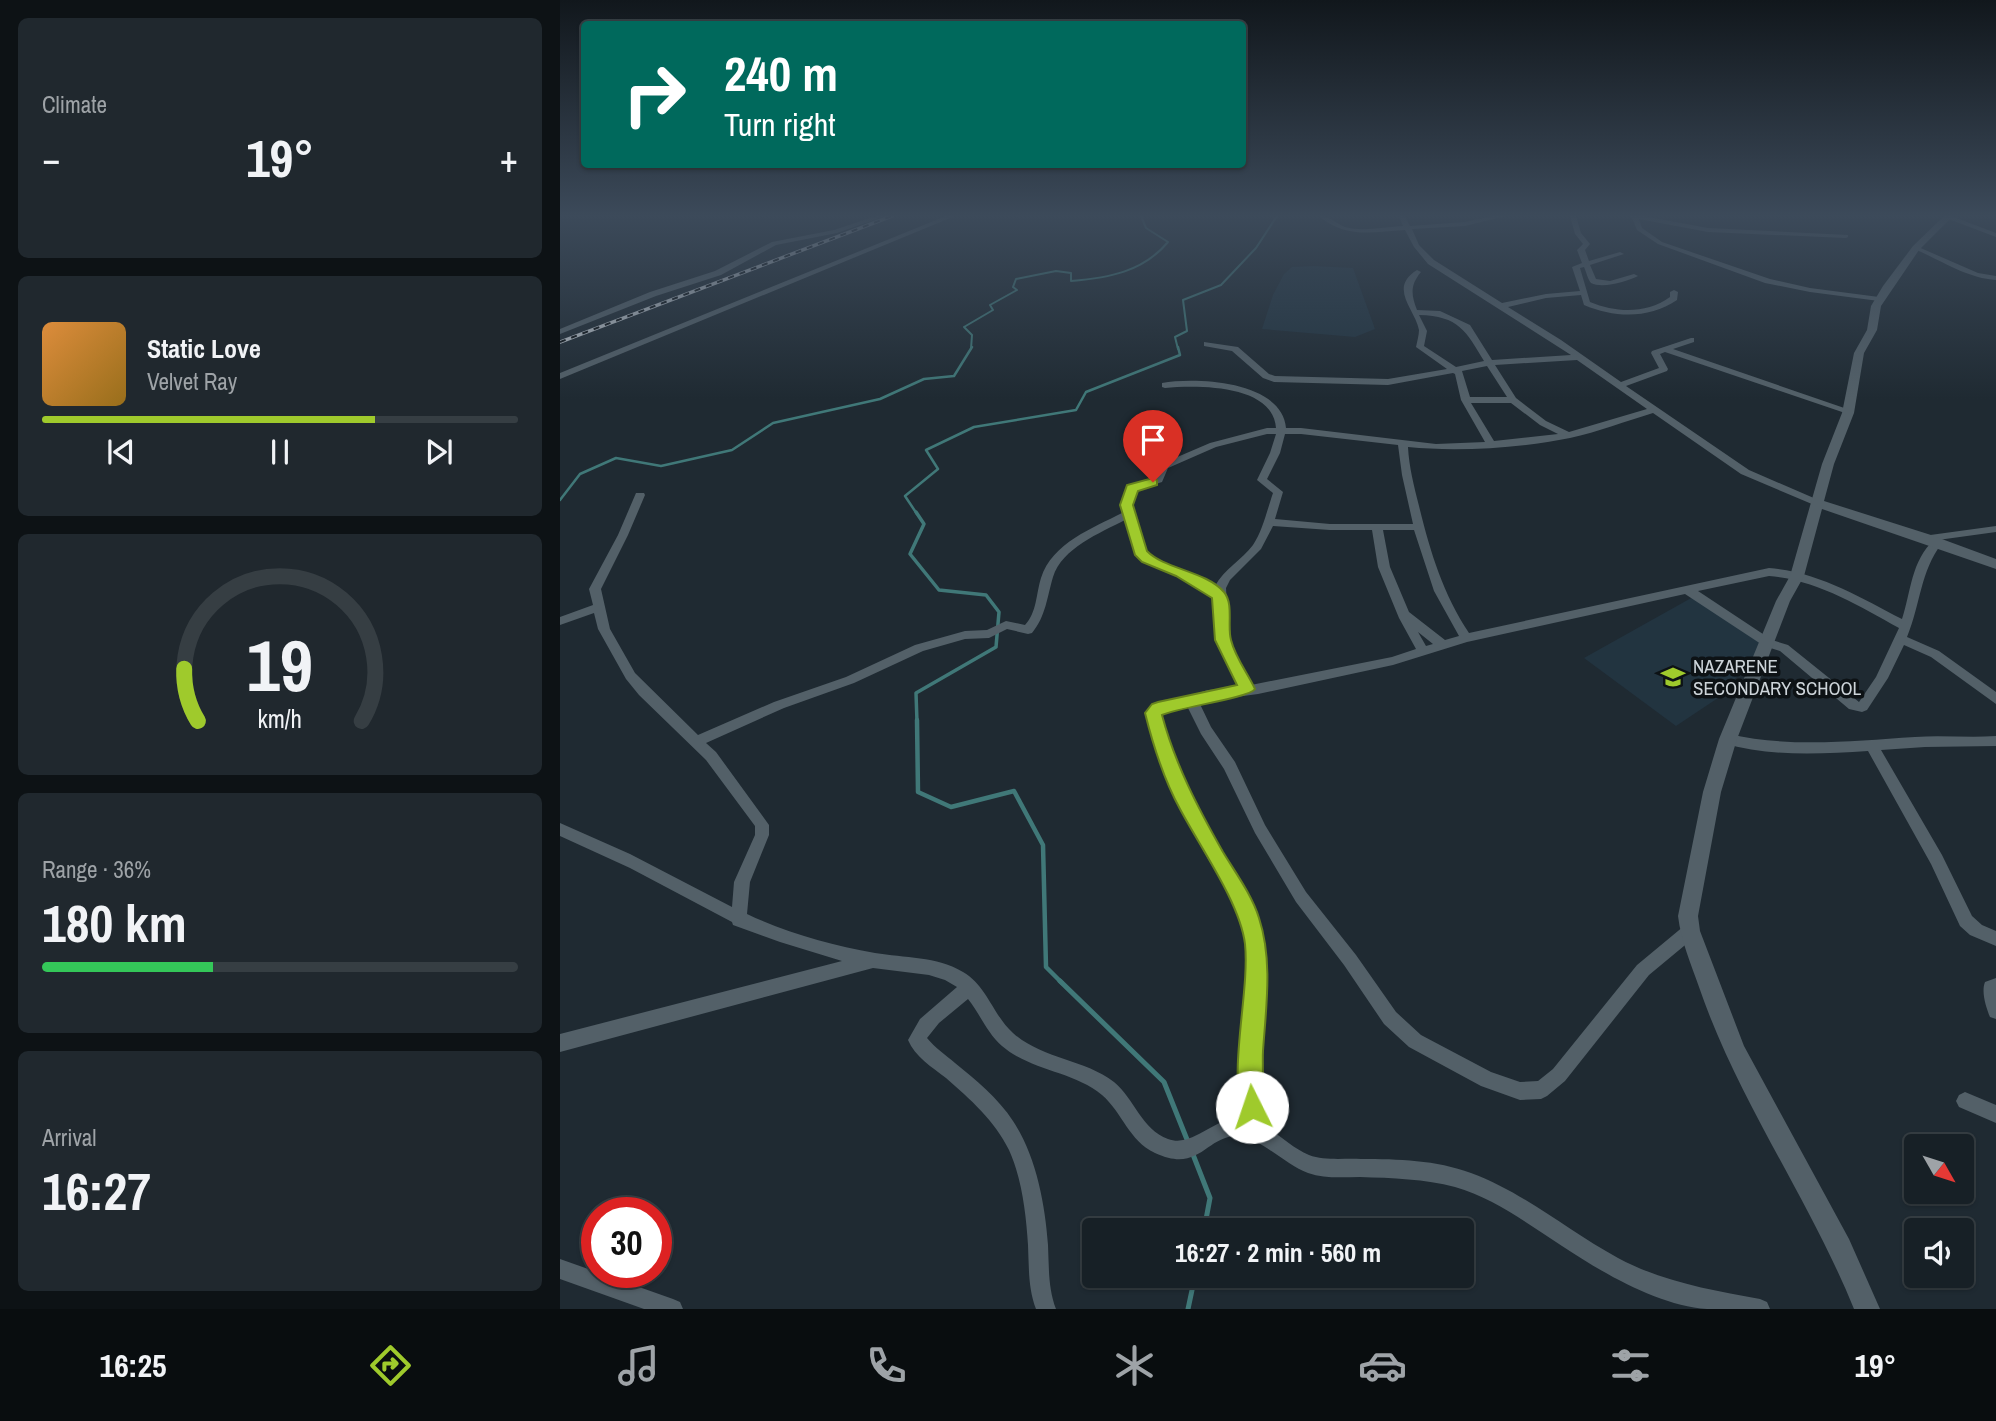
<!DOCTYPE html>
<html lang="en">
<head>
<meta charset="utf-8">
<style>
	:root { --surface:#172026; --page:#20282e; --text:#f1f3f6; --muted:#9ea3a7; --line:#363e43; --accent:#9fca2c }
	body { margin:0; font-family:"Archivo Narrow",sans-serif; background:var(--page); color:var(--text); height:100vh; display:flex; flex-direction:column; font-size:26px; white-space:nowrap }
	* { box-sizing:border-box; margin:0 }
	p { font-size:23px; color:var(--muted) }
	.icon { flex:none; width:38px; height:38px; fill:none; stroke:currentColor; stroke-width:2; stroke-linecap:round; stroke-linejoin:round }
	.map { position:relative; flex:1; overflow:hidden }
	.side { display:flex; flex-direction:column; gap:18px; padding:18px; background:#0d1215; width:560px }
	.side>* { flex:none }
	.hud { position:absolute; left:21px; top:21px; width:665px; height:147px; border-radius:7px; box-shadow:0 2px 5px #0004,0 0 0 2px var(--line); background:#00695c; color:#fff; overflow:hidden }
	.needle { width:46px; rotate:129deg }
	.fabs { position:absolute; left:1344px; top:1134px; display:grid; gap:14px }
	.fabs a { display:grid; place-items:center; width:70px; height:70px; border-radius:7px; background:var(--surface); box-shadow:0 2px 5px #0004,0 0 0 2px var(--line); font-size:35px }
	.speed { position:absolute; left:21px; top:1197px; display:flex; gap:14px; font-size:35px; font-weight:700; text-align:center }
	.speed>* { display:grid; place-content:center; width:91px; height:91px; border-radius:50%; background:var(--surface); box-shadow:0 2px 5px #0004,0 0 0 2px var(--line); line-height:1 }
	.speed .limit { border:10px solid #d22; background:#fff; color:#111 }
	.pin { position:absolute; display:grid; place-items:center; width:60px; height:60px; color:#fff; margin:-72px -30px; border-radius:50% 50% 50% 0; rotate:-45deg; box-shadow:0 0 7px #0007 }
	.pin .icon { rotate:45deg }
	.me { position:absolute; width:77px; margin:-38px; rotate:356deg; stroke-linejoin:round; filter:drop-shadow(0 0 5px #0008) }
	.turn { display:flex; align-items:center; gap:24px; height:147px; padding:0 28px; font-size:32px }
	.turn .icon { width:91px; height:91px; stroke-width:2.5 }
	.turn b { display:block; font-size:49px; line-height:60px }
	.big { font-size:52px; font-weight:800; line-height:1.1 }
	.side .widget { flex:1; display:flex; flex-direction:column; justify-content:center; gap:10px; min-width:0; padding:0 24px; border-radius:10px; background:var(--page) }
	.side .dial { align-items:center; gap:0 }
	.dial svg { height:182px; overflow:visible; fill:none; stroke:var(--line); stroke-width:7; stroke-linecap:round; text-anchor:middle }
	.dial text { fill:var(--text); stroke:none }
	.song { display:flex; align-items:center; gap:21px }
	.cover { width:84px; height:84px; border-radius:10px; background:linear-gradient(135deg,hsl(30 70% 55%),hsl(40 70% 35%)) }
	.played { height:7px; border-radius:4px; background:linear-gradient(90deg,var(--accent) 70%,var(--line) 70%) }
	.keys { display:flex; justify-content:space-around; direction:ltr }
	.heat { display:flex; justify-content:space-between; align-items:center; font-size:38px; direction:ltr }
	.charge { height:10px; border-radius:5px; background:linear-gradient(90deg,#34c759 36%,var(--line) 0) }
	.trip { position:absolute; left:522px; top:1218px; width:392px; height:70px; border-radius:7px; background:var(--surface); box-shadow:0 2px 5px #0004,0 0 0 2px var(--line); font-weight:800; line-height:70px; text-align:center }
	.tab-bar { display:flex; height:112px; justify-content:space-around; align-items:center; background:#090d0f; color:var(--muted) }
	.tab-bar .icon { width:49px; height:49px }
	.tab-bar .selected { color:var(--accent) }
	.tab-bar b { font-size:32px; color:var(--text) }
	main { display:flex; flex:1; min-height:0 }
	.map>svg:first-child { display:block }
	.built { fill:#223440 }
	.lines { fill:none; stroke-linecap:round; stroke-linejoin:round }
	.stream-far4 { stroke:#407878; stroke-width:2 }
	.stream-far3 { stroke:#407878; stroke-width:2.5 }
	.stream-far2 { stroke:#407878; stroke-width:3.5 }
	.stream-far1 { stroke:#407878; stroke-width:4.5 }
	.stream { stroke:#407878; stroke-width:5 }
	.minor { fill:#536068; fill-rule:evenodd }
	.tertiary { fill:#536068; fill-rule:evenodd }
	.rail-casing { stroke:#b8bfc5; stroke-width:3.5 }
	.rail { stroke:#0d1215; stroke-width:2; stroke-dasharray:6; stroke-linecap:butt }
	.route { fill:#9fca2c; stroke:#67831d; stroke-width:2 }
	.labels { text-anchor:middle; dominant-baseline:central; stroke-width:7; stroke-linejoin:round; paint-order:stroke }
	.poi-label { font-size:19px; fill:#cdd4d9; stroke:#0d1215; text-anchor:start }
</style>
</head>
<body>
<main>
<section class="side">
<div class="widget"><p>Climate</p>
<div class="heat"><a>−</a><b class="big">19°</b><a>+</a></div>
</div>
<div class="widget">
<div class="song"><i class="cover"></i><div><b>Static Love</b><p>Velvet Ray</p></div></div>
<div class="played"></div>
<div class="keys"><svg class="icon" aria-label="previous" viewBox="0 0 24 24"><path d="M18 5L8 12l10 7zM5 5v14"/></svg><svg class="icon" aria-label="pause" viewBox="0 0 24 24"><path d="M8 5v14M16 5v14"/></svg><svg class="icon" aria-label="next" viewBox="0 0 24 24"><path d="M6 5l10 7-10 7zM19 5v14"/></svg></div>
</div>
<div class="widget dial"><svg viewBox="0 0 100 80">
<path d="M14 69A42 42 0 1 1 86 69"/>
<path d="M14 69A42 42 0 0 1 8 46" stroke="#9fca2c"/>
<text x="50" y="56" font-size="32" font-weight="700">19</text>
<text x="50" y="72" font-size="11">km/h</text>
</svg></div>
<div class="widget"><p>Range · 36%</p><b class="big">180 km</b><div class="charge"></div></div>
<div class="widget"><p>Arrival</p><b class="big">16:27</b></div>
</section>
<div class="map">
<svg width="1436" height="1309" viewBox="0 0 1436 1309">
	<rect width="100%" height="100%" fill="#1f2a32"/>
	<path class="built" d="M754,266L793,268L815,329L795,337L702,329L713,295L724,274L732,267Z
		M1133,597L1203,645L1161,696L1116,726L1024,658Z"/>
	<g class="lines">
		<path class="stream-far4" d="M411,349L412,335L404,327L433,310L430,305L457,290L453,287L456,279L496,271L511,273V281C548,278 583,272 608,242L586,228L581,216
			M618,349L615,337L627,331L623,300L661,285L696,248L717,216"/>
		<path class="stream-far3" d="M0,500L20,474L56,458L101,466L172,450L213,423L320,399L364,379L394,376L412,347
			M357,514L345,496L378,469L366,450L414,427L516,410L526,392L620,355L618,347"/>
		<path class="stream-far2" d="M356,512L364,524L350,554L379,590L426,595L439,612L436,647L356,693L357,722"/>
		<path class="stream-far1" d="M357,720L358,792L391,807L454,791L483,845L486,967L502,983"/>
		<path class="stream" d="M500,981L604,1082L628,1142
			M632,1152L650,1198L644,1230
			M628,1309L635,1276"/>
		<path class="minor" d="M316,216H325L277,233L216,245L161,275L96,296L0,334V329L90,292L155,271L212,242L274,230Z
			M386,216H395L0,379V373Z
			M759,216C770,216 775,223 785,227C802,232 825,227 843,226L839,216H845L850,226L905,222L933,216H945L905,226L852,229L859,245L874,260L942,303L986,294L1020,291L1012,267L1022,263L1017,250L1023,244L1015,234L1010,216H1016L1021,233L1030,244L1025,250L1029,261L1060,252L1064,254L1030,265L1036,279L1050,281L1074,274L1078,276C1068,281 1043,289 1031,283C1028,280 1026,271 1024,267L1020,268L1030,302C1057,313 1086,314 1110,297V292L1114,290L1118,292L1117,300C1089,319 1055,318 1024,305L1021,295L986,298L948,307L1001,340L1061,382L1099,368L1091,353L1092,351L1131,338H1134V342L1113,349L1293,411L1288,414L1285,413L1105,352L1100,354L1108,369L1107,371L1066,386L1189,470L1263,502V506L1259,507L1181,474L1093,413C1066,421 1038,432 1010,438C961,448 897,452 848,447C849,467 854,486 859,506C870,551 883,594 909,633L1209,568C1259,572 1299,597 1342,619C1351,592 1351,561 1374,540H1363L1362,538L1363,536L1436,526V532L1378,540L1382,543C1360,572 1361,603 1347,637L1379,651L1436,692V704L1371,657L1344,645L1328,678L1307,710L1302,712L1289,709L1220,651L1204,646L1125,594L907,642L833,665L698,694L639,702L651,727L675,762L705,825L746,892L796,955L836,1012L861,1035L931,1072L960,1082L978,1081L993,1069L1077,965L1124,926L1130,924L1136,926L1138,931L1136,936L1089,975L1005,1081L987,1096L981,1099L960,1100L921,1086L849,1047L824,1024L784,965L736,902L695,833L664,769L641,734L627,706L601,714C609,766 638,815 665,861C677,880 692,899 698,922C713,977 694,1031 698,1087C699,1101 704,1115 709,1129C722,1137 734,1149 749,1155C765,1161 784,1158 801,1159C838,1159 876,1160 911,1173C965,1193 1008,1231 1058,1258C1103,1282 1151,1290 1200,1299L1207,1302L1210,1309C1189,1309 1168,1309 1147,1309C1099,1306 1041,1272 1002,1246C968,1224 934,1198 895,1187C865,1179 832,1178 800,1177C783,1177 765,1179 748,1173C725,1165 700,1137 678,1136C646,1135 640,1174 595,1153C569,1141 562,1112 542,1095C513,1071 471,1071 442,1046C427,1033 420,1014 408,999L379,1023L367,1038C375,1048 386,1055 395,1063C416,1080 438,1098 453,1121C476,1156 485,1203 488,1245C489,1267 488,1288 496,1309H476C468,1288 469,1267 468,1245C466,1214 462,1179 449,1150C435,1121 410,1099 386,1078C372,1067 355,1057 348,1040L360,1019L397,987L385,980L369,975L313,968L0,1052V1034L282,961L220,942L173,925L172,922L70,868L0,836V823L70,854L172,907L174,882L195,835V826L146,760L79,695L66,679L38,629L34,613L0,625V617L33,605L29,589L58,535L76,493H84L85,495L68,535L41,589L50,629L75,673L138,735L214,702L286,677L355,645L405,631L427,630L446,621L465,625C477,612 476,594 481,578C492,543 533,528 562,513L561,509L568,486L594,478L601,464L650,443L707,428H716C713,384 637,385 605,388L602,387V383C637,377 722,381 726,428H741L876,444L925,442L901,400L895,374L893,373L828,385L714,382L703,378L672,351L644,346V342L678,347L709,374L715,376L828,379L887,369L856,347C857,342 859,335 859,330C855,309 828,288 857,270L861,272C850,285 851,295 857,310L880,311L910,325L932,360L1011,355L868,264L854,247L845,230C812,232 786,239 759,216ZM859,315C899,316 906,331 924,361L896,367L864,346L867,331ZM1017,360L1087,409L1009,432L986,421L956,398L935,365ZM927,366L947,397H910L902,371ZM911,403H951L980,425L998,434L934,441ZM707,434H716L710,453L697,480L713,493C707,510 703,530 693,545C682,560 664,569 655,586L588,555L571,509L577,490L602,482L608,468L656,447ZM725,434H741L838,445L842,475L853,524H770L715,519L723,492L707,479L720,453ZM565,520L579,559L643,589L650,593L655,600L657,640L679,687L648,690L589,708L588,711C595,764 622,813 648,859C659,878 674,896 681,915C699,968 682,1027 680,1081L682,1101L687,1120C656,1112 635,1149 608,1139C582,1130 574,1098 554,1082C524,1059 482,1059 453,1033C433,1015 427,986 403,972C377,956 344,958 315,953C271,945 227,933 187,914L190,882L209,835V825L156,752L146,743L224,708L294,683L363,651L405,639L429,638L447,629L468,634L472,633C486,616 487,597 493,577C502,548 540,533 565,520ZM713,526L770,530H812L818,567L839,618L856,649L832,657L691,685L669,640L666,588L670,580L701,549ZM823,530H854L874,591L899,636L885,640L849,612L830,567ZM1209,576C1257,580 1297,605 1339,628L1316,677L1299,702L1228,645L1212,640L1138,591ZM858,632L873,644L866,646Z
			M1069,216H1083L1148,228L1288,235V237L1286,238L1148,232L1079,219L1082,228L1102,242L1210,279L1250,288L1319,297L1323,299L1319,301L1250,292L1205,283L1098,244L1077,230L1072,218Z
			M1385,216H1391L1436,233V237L1386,218Z
			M1356,246L1418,273L1436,276V280C1406,278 1381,260 1354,249L1352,248Z
			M1168,734C1231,748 1292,741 1355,737C1382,735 1409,738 1436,736V746L1365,747L1321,750L1382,855L1412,916L1422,925L1436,931V946L1410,935L1400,926L1371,864L1308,751C1260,754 1210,757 1163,743L1161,739L1163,735Z
			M1436,978V1019L1430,1017C1426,1007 1421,992 1425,982Z
			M1405,1092L1436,1105V1123L1399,1107L1396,1101L1399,1095Z
			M0,1259L113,1299L120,1302L123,1309H84L0,1279Z"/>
		<path class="tertiary" d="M1384,216H1393L1359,250L1321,306L1317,330L1304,353L1294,413L1274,464L1264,501L1371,535L1436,559V569L1262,509L1244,576L1230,601L1177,739L1161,792L1138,916L1140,931L1184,1046L1289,1239L1320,1309H1294C1249,1198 1178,1101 1139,987C1131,964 1121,941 1118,916L1143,792L1159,739L1216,601L1230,576L1262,464L1282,413L1294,353L1307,330L1311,306L1323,286L1353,246Z"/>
		<g class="rail-casing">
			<path id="rail" d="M0,342L332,216"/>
		</g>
		<use href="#rail" class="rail"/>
	</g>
	<linearGradient id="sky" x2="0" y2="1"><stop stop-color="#11171c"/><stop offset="0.54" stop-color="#3c4a5a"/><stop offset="1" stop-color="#3c4a5a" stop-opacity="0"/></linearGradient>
	<rect width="1436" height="399" fill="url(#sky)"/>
	<path class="route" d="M593,478L597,480V485L578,491L573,505L587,551C604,569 646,571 664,592C674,604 667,626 671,640C675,657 688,674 695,689C689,698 620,707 602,715C615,764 638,808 663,852C675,872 692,895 699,918C713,961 706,1007 703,1051C702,1067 705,1104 701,1115L692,1118L684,1115C667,1074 690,993 685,944C680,903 640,847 620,809C604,780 593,745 585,713L592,704L598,702L677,685L655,640L652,598L616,576L582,562L575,555L560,505L567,485Z"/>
	<defs>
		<g id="school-bare" transform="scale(1.89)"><path d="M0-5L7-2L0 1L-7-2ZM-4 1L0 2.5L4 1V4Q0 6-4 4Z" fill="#9fca2c" stroke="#0d1215" stroke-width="2.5" paint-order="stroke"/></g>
	</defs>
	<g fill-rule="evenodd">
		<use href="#school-bare" x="1113" y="677"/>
	</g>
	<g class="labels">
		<g class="poi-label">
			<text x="1133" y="666">NAZARENE<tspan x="1133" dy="22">SECONDARY SCHOOL</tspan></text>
		</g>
	</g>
</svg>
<div class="fabs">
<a><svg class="needle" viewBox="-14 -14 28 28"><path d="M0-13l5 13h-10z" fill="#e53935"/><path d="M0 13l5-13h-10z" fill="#9ea3a7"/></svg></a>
<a><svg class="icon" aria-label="sound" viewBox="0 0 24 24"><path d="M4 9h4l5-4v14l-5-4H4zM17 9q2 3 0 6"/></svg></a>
</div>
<div class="speed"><div class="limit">30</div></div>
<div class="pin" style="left:593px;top:482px;background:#d93025"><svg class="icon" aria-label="arrive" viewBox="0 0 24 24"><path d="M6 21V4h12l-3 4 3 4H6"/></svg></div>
<svg class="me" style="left:692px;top:1107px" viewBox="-20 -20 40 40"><circle r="19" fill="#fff"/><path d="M0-13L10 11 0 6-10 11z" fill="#9fca2c"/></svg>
<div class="trip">16:27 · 2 min · 560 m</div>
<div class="hud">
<div class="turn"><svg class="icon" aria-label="right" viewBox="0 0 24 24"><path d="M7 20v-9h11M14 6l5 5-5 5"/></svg><div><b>240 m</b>Turn right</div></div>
</div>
</div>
</main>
<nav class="tab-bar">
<b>16:25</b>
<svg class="icon selected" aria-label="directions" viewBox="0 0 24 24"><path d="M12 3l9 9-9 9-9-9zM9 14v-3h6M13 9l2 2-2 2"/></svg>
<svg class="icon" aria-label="music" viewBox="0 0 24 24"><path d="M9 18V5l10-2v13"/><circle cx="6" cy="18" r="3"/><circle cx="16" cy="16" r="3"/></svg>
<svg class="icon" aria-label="phone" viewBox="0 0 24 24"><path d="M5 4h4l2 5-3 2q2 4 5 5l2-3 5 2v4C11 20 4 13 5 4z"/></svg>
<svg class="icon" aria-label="climate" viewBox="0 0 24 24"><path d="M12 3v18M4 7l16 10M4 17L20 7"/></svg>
<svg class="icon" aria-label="car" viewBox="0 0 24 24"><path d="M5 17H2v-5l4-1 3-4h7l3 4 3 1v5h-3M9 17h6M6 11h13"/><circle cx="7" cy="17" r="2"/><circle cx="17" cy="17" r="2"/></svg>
<svg class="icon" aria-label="filters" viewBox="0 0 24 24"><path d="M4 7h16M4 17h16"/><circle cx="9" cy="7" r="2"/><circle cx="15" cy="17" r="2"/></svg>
<b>19°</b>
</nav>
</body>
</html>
